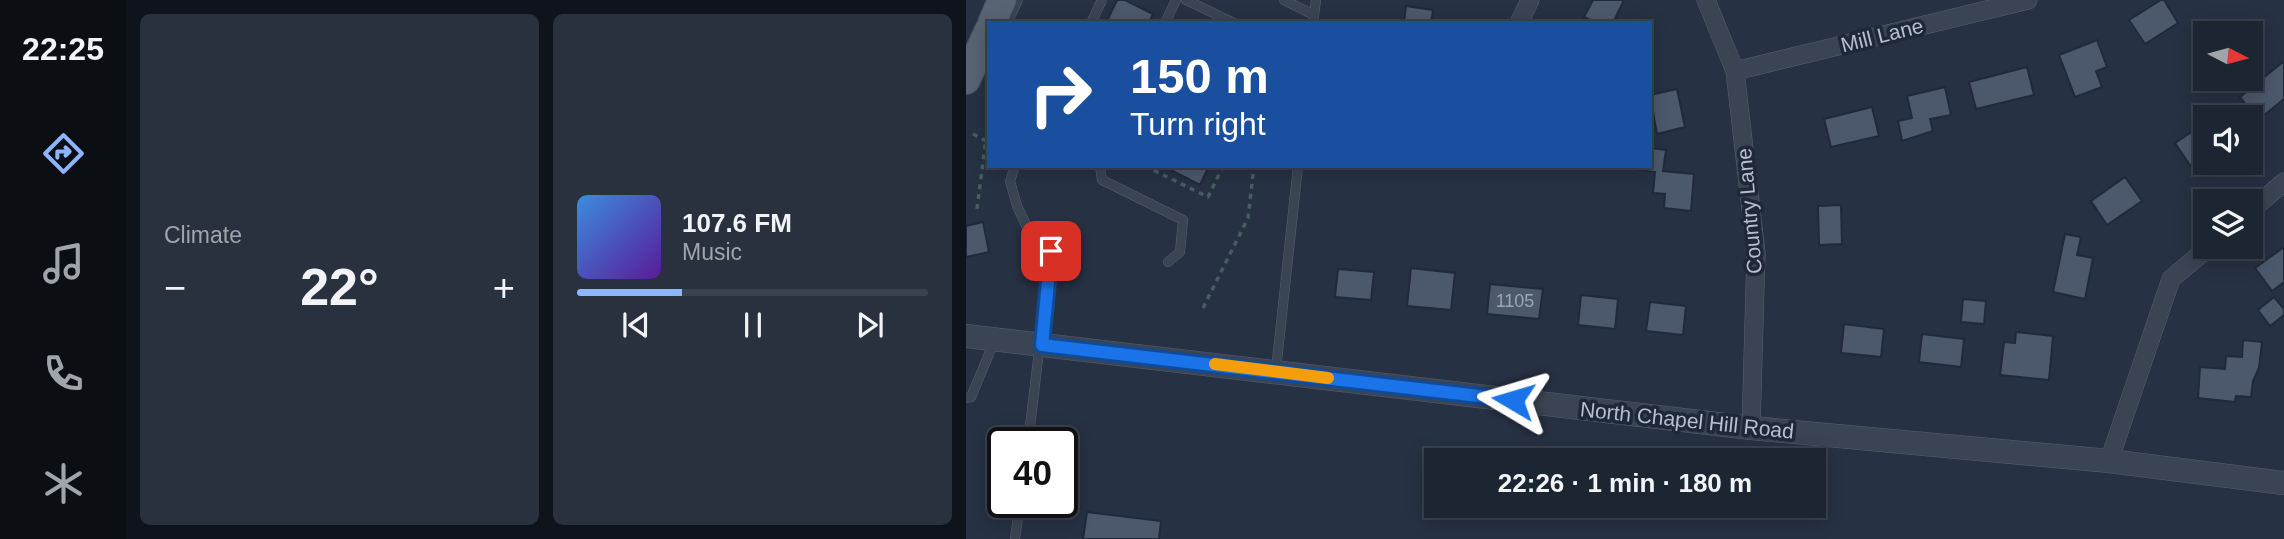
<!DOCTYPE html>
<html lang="en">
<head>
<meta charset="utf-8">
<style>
	:root { --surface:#1c2532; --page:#29313e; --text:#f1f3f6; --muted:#a0a5ac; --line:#3a424d; --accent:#8db4fc }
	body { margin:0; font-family:Helvetica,sans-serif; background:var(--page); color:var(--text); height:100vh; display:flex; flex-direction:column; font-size:26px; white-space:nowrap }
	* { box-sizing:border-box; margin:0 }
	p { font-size:23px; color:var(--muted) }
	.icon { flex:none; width:38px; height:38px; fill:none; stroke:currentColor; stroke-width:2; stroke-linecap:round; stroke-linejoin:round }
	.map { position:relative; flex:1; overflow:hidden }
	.sheet { display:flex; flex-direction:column; gap:14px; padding:14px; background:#0f141c; width:840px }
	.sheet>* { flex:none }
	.banner { position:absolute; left:21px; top:21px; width:665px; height:147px; border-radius:0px; box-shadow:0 4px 18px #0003,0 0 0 2px var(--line); background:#1a4fa0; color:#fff; overflow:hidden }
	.needle { width:46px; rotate:96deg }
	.controls { position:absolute; left:1227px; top:21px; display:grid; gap:14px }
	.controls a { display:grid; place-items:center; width:70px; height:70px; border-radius:0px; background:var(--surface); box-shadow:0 4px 18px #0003,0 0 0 2px var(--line); font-size:35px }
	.speed { position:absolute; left:21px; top:427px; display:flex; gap:14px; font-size:35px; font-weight:700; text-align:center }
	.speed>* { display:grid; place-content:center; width:91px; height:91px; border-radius:50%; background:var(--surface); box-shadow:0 4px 18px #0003,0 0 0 2px var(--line); line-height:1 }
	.speed .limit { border:4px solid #111; border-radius:10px; background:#fff; color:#111 }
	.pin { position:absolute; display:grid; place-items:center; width:60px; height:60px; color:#fff; margin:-30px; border-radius:14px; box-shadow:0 4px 10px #0006 }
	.me { position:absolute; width:77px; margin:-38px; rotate:277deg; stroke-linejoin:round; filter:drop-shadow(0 0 5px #0008) }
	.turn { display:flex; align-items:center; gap:24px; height:147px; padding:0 28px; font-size:32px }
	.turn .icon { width:91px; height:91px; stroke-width:2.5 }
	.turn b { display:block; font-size:49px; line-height:60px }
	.big { font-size:52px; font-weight:700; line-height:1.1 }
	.sheet .card { flex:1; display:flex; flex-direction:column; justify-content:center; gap:10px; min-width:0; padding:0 24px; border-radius:10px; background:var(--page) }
	.song { display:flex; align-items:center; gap:21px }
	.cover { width:84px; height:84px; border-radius:10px; background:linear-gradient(135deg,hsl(210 70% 55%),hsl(270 70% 35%)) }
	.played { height:7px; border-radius:4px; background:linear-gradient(90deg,var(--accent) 30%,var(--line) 30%) }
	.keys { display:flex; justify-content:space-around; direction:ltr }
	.heat { display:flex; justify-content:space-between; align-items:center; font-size:38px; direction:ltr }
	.sheet .tiles { flex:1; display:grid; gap:14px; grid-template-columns:repeat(2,1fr) }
	.trip { position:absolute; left:458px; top:448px; width:402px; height:70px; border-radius:0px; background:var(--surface); box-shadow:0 4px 18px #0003,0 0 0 2px var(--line); font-weight:700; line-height:70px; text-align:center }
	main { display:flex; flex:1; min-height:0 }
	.dock { display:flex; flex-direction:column; width:126px; justify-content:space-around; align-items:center; background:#0b0f14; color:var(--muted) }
	.dock .icon { width:49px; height:49px }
	.dock .active { color:var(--accent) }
	.dock b { font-size:32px; color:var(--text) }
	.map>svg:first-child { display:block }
	.building { fill:#4c586c; stroke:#212a3a; stroke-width:2 }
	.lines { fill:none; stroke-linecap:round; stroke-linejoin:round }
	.service-casing { stroke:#586170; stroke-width:10 }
	.minor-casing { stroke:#586170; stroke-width:19 }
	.tertiary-casing { stroke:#586170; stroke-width:24 }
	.primary-casing { stroke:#444c5c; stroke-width:30 }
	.path { stroke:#465d61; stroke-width:3.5; stroke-dasharray:5 5; stroke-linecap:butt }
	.service { stroke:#3a4453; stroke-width:9 }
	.minor { stroke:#3a4453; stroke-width:18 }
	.tertiary { stroke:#3a4453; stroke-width:23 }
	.primary { stroke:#586373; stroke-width:28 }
	.route-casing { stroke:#114b97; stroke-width:18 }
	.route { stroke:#1a73e8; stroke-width:12 }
	.slow { stroke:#f59e0b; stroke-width:12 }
	.labels { text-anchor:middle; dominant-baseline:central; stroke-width:7; stroke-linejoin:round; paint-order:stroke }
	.number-label { font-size:18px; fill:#9ca5b5 }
	.street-label { font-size:21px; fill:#b7bfcd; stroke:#1f2838 }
</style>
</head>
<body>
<main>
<nav class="dock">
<b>22:25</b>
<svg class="icon active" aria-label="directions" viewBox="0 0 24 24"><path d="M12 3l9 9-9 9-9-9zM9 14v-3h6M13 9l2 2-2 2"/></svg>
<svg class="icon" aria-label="music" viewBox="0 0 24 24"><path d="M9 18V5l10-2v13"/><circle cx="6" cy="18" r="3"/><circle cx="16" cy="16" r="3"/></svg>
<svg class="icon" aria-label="phone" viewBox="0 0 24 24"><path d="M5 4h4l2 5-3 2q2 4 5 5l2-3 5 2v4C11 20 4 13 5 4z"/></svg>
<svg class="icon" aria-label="climate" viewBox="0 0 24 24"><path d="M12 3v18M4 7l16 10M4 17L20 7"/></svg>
</nav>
<section class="sheet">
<div class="tiles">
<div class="card"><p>Climate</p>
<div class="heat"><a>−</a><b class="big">22°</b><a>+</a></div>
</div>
<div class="card">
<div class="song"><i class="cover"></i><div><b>107.6 FM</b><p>Music</p></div></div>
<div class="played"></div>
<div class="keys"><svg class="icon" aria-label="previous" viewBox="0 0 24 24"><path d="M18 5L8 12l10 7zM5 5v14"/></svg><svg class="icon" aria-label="pause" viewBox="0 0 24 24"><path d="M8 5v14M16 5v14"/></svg><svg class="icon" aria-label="next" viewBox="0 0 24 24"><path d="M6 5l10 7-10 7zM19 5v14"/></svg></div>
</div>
</div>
</section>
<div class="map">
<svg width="1318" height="539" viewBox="0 0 1318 539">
	<rect width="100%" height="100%" fill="#263143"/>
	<path class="building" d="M151,0H159L187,14L183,23H140Z
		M627,0H658L647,23H630L618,17Z
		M1195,0H1198L1212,23L1179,44L1163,20Z
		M440,6L467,10L465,23H438Z
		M1131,40L1141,67L1130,71L1136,87L1109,97L1093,55Z
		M1318,61V99L1292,120L1274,97Z
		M1061,67L1068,95L1010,109L1003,82Z
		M979,87L985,115L964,119L967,131L936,141L932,121L946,118L941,96Z
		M711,89L719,127L691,134L684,95Z
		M906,107L913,136L865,147L858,119Z
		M1239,123V159L1226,168L1209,143Z
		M684,148L700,150L697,171L728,174L725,211L698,208L699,194L687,193L689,172L673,170L674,166H684Z
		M197,166H243L234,185Z
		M1159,177L1176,201L1141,225L1125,201Z
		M875,205L876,244L853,245L852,206Z
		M17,222L23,252L0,257V226Z
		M1099,234L1115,237L1111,255L1127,258L1119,299L1087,292Z
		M1318,247V282L1306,291L1289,268Z
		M445,268L489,273L485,310L441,306Z
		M372,269L408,272L405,300L369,297Z
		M524,284L577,289L573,319L521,314Z
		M615,295L652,299L649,329L612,325Z
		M1308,297L1318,309V315L1304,326L1292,310Z
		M997,299L1020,301L1018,324L995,322Z
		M684,302L720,306L717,335L680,331Z
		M878,324L918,329L915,357L875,353Z
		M1050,332L1087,336L1083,380L1034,375L1038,342L1049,343Z
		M956,334L998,339L995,367L953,362Z
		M1277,340L1296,342L1293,368L1287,381L1285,397L1270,396L1269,402L1232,398L1234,367L1259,369L1260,356L1276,357Z
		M121,512L195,521L193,539H117Z"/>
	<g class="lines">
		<g class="service-casing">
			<path id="service" d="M220,0L268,23
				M318,0L348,15
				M41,23L52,0
				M125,23L136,0
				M199,23L210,0
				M347,23L350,0
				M49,166L44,181L51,206L61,227L74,247L85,251L62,443
				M134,166L136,180L217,220L214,252L202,262
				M310,370L332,166
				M0,398L5,397L28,342
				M49,539L54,502"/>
		</g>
		<g class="minor-casing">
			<path id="minor" d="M740,0L769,71L790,253L785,428
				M553,23L564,0
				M769,71L1062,0
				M1284,211L1318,182
				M1143,461L1205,279L1243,247"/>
		</g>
		<g class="tertiary-casing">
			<path id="tertiary" d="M0,336L785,428L1143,461L1318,483"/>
		</g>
		<g class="primary-casing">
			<path id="primary" d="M26,23L36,0
				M0,80L23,30"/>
		</g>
		<path class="path" d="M7,134L20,141
			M179,166L242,197L257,166
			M11,209L19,146L23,138
			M237,308L282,218L288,166"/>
		<use href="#service" class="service"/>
		<use href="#minor" class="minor"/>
		<use href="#tertiary" class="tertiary"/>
		<use href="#primary" class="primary"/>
	</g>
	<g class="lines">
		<g class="route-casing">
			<path id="route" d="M85,251L76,345L547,400"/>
		</g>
		<use href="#route" class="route"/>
		<path class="slow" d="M249,364L362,378"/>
	</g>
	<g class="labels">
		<g class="number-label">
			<text x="549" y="301">1105</text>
		</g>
		<g class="street-label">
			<text transform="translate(916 35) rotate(-14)">Mill Lane</text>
			<text transform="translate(783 211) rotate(-95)">Country Lane</text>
			<text transform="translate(721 420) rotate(6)">North Chapel Hill Road</text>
		</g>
	</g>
</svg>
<div class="controls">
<a><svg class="needle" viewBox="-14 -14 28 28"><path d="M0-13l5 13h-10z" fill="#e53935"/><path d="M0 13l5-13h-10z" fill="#a0a5ac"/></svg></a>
<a><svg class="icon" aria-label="sound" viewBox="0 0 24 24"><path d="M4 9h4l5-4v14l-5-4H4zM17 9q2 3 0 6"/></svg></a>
<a><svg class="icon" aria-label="layers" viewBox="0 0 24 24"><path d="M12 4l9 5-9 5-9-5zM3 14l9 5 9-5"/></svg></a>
</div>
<div class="speed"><div class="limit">40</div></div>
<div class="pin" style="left:85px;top:251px;background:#d93025"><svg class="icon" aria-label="arrive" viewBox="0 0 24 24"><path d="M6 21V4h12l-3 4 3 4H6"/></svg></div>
<svg class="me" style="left:547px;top:400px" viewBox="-20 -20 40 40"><path d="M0-17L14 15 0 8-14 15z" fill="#1a73e8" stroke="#fff" stroke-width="4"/></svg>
<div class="trip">22:26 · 1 min · 180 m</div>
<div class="banner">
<div class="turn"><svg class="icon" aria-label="right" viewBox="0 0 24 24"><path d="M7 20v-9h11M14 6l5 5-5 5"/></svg><div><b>150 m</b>Turn right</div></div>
</div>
</div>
</main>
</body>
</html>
